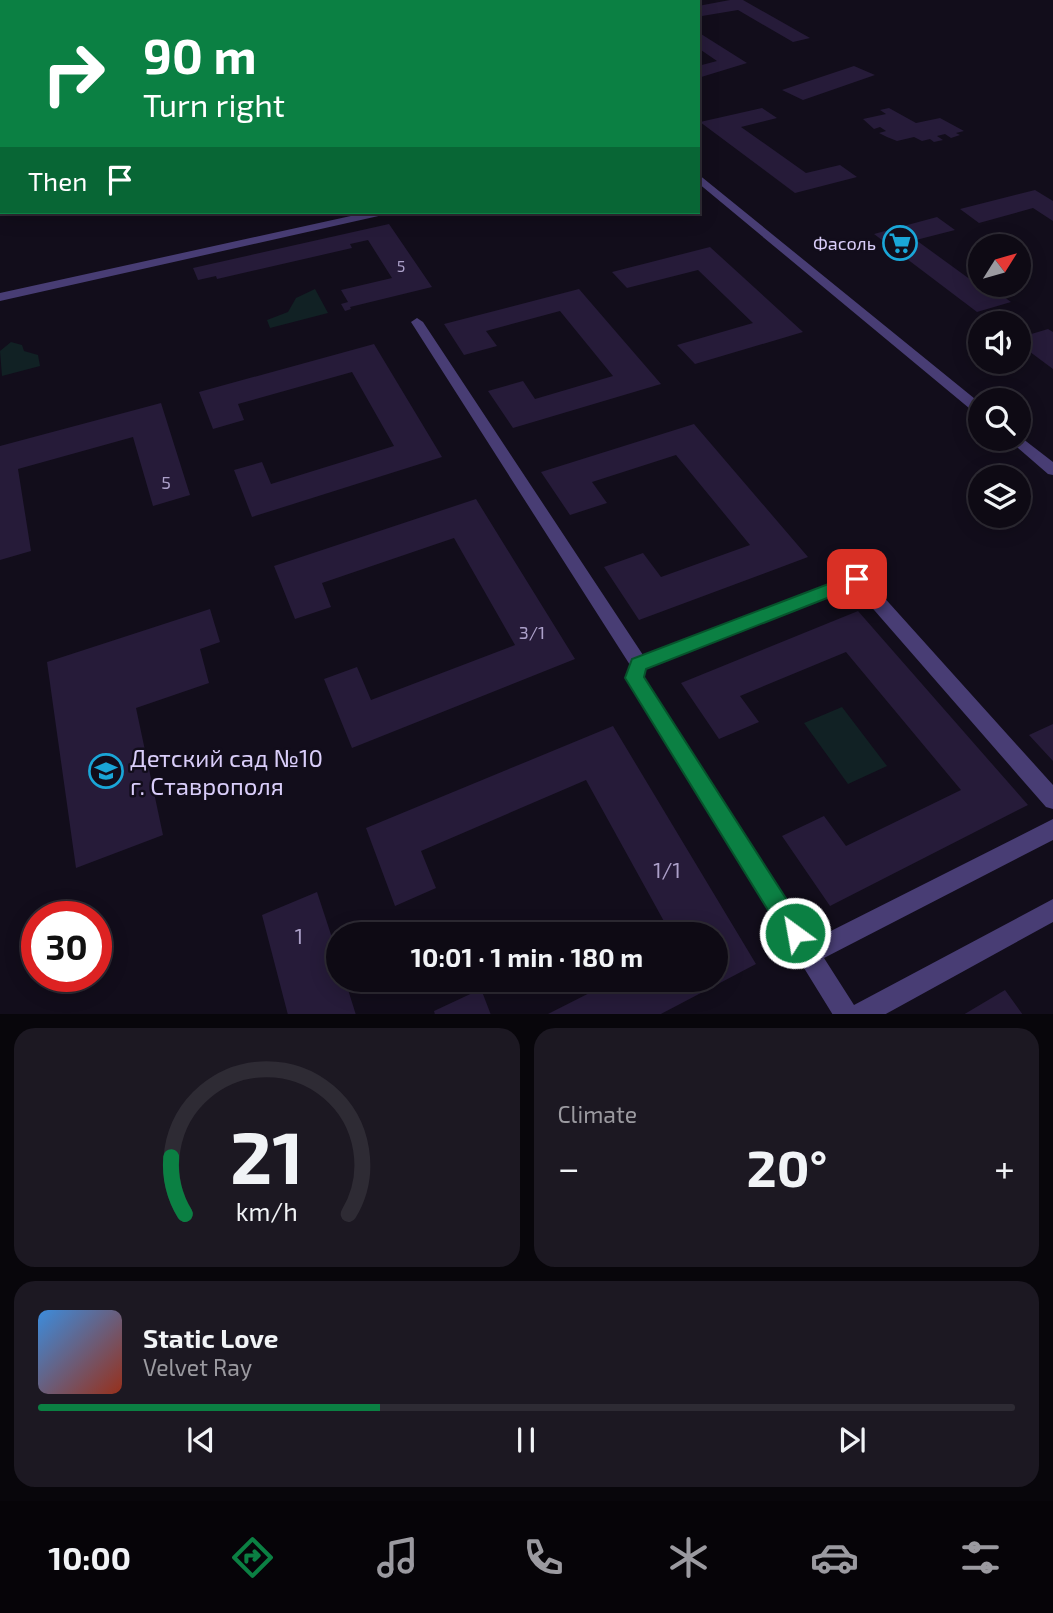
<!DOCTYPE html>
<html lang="en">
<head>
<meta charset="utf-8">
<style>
	:root { --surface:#0e0a14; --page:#1c1822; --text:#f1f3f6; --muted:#9b9aa0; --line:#2e2b34; --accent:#0b8043 }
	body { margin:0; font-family:"Exo 2",sans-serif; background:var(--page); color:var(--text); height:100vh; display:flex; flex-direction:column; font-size:26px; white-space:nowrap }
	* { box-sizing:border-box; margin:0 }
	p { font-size:23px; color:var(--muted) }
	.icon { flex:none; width:38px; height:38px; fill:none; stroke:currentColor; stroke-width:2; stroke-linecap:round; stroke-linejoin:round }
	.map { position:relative; height:1014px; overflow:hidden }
	.drawer { display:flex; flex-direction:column; gap:14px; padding:14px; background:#08060b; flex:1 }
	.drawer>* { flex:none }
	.guide { position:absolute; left:0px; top:0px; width:700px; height:214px; box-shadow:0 4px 18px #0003,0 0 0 2px var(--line); background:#0b8043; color:#fff; overflow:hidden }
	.needle { width:46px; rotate:53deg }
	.controls { position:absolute; left:968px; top:234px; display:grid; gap:14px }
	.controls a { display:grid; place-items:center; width:63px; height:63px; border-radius:50%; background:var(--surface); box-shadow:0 4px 18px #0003,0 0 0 2px var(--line); font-size:35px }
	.speed { position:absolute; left:21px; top:901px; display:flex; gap:14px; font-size:35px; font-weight:700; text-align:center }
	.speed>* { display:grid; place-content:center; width:91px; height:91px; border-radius:50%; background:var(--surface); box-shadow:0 4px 18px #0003,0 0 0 2px var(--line); line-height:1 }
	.speed .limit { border:10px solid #d22; background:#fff; color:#111 }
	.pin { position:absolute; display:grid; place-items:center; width:60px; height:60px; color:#fff; margin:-30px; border-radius:14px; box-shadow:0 4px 10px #0006 }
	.me { position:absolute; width:77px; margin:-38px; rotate:328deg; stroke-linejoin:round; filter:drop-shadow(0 0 5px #0008) }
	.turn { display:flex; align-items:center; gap:24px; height:147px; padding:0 28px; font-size:32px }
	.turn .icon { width:91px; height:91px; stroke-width:2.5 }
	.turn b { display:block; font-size:49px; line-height:60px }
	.then { display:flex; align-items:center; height:66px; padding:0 28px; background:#0003; gap:14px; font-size:26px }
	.big { font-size:52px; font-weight:700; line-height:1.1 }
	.drawer .tile { flex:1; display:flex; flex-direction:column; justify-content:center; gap:10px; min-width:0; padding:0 24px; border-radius:21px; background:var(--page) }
	.drawer .dial { align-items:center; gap:0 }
	.dial svg { height:182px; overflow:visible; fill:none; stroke:var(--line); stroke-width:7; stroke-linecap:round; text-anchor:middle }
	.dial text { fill:var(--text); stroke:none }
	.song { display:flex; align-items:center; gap:21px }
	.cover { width:84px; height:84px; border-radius:10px; background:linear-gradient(135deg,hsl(210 70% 55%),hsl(10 70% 35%)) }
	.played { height:7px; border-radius:4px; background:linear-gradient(90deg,var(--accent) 35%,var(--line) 35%) }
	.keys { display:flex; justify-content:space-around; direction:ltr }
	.heat { display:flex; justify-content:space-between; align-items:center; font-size:38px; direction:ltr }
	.drawer .tiles { flex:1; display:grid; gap:14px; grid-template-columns:1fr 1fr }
	.tile:last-child { grid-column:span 2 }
	.trip { position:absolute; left:326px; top:922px; width:402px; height:70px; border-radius:35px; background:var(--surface); box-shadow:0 4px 18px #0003,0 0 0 2px var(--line); font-weight:700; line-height:70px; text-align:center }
	.menu { display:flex; height:112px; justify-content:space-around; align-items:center; background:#060408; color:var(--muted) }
	.menu .icon { width:49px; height:49px }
	.menu .on { color:var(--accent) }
	.menu b { font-size:32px; color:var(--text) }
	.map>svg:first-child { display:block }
	.green { fill:#112124 }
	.building { fill:#261b39 }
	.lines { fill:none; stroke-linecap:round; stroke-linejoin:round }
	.street { fill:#483d74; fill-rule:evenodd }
	.secondary { fill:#876fee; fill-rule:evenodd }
	.route { fill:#0b8043; stroke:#07532c; stroke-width:2 }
	.labels { text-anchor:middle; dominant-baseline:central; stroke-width:5; stroke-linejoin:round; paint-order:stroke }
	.far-number-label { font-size:16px; fill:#aca0c9 }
	.far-poi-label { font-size:18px; fill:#d9cdf9; stroke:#120d1b; text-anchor:end }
	.number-label { font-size:18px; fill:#aca0c9 }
	.near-number-label { font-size:21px; fill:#aca0c9 }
	.near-poi-label { font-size:24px; fill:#d9cdf9; stroke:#120d1b; text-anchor:start }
</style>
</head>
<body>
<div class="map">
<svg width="1053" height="1015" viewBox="0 0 1053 1015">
	<rect width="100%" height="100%" fill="#120d1b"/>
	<path class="green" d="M0,0H281L283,2H2L0,63Z
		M315,289L328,313L270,328L267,320L288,312L296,298Z
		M11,342L22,345L24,351L38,355L40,366L2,376L0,351Z
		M842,707L887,766L848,784L804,723Z"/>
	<path class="building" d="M730,0H743L810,38L793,42L738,10L702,16L698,14V6Z
		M701,34L747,63L698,78V66L717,61L698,48V35Z
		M854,66L875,75L803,100L782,90Z
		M762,108L777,118L741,127L806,173L840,165L857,177L795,193L700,122Z
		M889,108L916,123L940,118L964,131L956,133L960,135L951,138L945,134L937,136L943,140L934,142L930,139L922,141L914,137L897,141L887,137L879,133L886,131L880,127L874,129L863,119L886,114L880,110Z
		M1035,190L1053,201V221L1033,208L979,223L960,209Z
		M937,217L955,230L916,240L982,288L989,286L1011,302L977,312L874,234Z
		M389,224L432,287L350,307L351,309L345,311L341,304L348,302L341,290L392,278L368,240L350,244L352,248L217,279L216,276L198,280L193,268Z
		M710,247L803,332L695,364L677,345L753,323L698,270L627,288L612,272Z
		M579,289L661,384L513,428L488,391L523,381L535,399L613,376L560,311L486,331L497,346L464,355L444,324Z
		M1048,329L1053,332V369L1018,343V338Z
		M374,344L442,457L252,517L234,470L262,462L271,484L394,446L352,372L238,404L244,420L213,429L199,392Z
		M161,403L190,495L153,506L133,437L18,469L31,551L0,560V446Z
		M694,424L808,557L639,620L604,567L643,553L661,577L750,545L676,455L592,482L607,503L570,515L541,472Z
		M476,499L575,659L352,748L324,679L357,667L371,700L515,645L454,538L322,583L331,607L295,619L274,566Z
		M210,609L220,642L200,649L209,683L136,708L163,835L76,868L47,662Z
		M858,611L1028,805L830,906L782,836L824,816L846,846L961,790L846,652L740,696L759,722L719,739L681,683Z
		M1053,724V761L1029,735Z
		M613,726L756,964L659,1015H546L615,980H716V934H671L586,780L421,851L436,888L395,906L366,828Z
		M317,892L338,956V980H345L356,1015H288L262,915Z
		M481,989L491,1015H435L434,1011Z
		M1005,990L1023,1015H963Z"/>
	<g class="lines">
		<path class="street" d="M477,0H486L487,2H478Z
			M698,174L980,403V415L975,413L698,183Z
			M369,212H389L383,215L0,301V293Z
			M417,318L423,322L643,655L857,573L863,574L1053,785V809L1046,807L854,587L646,669L643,677L813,940L1053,819V840L824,958L854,1005L1053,899V922L884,1015H833L628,683L625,678L630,665L411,322Z
			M1018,435L1053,462V475L1048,474L1011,442L1009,439H1018Z"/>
		<path class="secondary" d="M437,0H455L436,2Z
			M495,0H512L494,2Z
			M0,82H2V88H0Z"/>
	</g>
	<path class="route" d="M857,573L863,575L865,579L863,584L646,669L644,677L803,925L806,933L803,941L795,944L787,941L625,678L632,659Z"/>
	<defs>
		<g id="supermarket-ring" transform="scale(1.75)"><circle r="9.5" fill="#120d1b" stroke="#1aa6d8" stroke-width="1.5"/><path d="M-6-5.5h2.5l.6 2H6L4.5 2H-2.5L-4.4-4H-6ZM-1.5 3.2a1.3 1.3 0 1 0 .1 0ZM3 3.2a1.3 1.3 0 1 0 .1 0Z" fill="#1aa6d8"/></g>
		<g id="school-ring" transform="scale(1.75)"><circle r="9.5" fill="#120d1b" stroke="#1aa6d8" stroke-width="1.5"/><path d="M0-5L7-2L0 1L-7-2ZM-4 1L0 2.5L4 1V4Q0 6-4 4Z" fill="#1aa6d8"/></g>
	</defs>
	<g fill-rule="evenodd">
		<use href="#supermarket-ring" x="900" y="243"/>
		<use href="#school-ring" x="106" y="771"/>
	</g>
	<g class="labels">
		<g class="far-number-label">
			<text x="401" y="265">5</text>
		</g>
		<g class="far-poi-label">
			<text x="876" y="243">Фасоль</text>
		</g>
		<g class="number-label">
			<text x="166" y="482">5</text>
			<text x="532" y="632">3/1</text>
		</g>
		<g class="near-number-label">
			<text x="667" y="869">1/1</text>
			<text x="299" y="935">1</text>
		</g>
		<g class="near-poi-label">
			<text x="130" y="757">Детский сад №10<tspan x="130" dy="28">г. Ставрополя</tspan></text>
		</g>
	</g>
</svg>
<div class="controls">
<a><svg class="needle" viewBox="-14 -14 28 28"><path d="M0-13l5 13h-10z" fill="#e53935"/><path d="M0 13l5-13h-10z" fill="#9b9aa0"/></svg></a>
<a><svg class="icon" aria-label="sound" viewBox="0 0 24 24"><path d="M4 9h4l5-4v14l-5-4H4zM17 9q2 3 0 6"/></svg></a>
<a><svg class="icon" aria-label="search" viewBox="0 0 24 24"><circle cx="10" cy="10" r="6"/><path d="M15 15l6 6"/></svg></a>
<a><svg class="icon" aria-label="layers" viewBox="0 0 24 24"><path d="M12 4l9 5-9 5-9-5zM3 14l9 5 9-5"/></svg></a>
</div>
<div class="speed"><div class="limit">30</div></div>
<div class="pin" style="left:857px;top:579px;background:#d93025"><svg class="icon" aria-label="arrive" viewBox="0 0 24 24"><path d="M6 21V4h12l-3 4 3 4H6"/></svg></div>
<svg class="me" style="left:795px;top:933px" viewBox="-20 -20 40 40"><circle r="17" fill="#0b8043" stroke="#fff" stroke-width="3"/><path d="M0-11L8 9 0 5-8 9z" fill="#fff"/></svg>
<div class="trip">10:01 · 1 min · 180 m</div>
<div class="guide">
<div class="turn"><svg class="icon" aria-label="right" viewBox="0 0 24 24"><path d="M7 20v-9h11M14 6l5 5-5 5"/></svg><div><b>90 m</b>Turn right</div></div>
<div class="then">Then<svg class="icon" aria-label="arrive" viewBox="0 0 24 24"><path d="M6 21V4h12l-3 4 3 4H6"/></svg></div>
</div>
</div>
<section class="drawer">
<div class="tiles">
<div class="tile dial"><svg viewBox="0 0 100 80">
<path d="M14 69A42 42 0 1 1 86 69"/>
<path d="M14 69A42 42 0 0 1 8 44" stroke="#0b8043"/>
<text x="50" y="56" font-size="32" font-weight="700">21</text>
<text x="50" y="72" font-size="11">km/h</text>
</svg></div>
<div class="tile"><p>Climate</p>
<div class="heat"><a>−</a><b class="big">20°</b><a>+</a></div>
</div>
<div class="tile">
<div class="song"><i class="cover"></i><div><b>Static Love</b><p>Velvet Ray</p></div></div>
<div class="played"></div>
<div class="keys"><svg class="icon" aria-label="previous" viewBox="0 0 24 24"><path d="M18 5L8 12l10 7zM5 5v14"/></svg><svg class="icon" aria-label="pause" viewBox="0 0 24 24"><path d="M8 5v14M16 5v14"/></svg><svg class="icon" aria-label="next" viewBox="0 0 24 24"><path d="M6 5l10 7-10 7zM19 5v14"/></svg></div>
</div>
</div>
</section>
<nav class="menu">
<b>10:00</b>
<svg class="icon on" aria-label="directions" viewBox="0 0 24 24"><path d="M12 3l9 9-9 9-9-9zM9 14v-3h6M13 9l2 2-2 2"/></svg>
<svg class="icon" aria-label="music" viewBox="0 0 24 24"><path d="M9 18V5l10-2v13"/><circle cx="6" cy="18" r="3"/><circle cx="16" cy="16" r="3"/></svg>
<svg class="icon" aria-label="phone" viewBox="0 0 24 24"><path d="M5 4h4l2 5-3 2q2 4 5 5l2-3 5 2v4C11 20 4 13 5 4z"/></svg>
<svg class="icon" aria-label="climate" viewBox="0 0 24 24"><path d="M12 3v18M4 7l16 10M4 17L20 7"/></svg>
<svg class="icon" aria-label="car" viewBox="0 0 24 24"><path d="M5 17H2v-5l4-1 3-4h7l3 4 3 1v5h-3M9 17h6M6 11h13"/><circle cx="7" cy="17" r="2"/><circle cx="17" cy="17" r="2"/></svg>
<svg class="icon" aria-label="filters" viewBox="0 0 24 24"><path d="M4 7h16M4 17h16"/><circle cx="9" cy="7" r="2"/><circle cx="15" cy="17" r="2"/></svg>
</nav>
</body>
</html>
